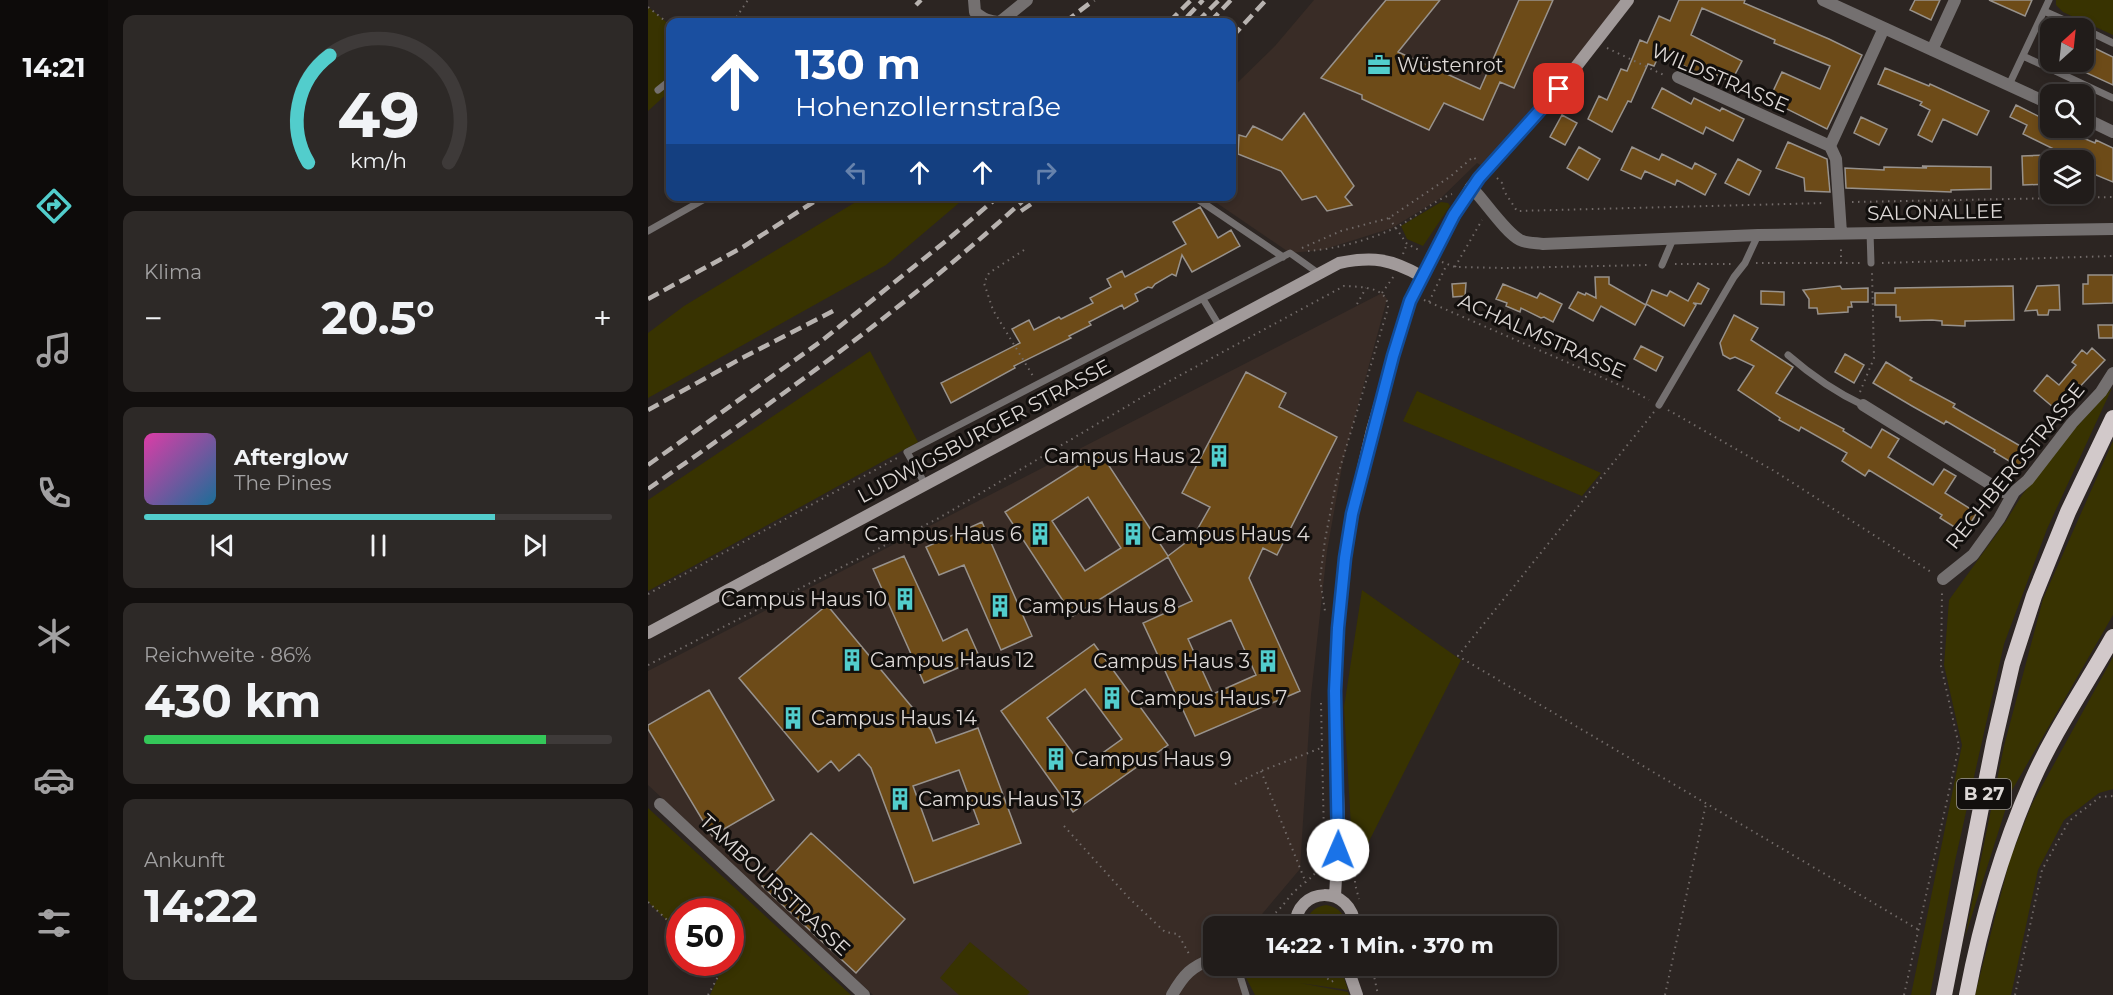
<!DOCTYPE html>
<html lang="de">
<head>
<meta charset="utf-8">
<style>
	:root { --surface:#211c1a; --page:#2d2927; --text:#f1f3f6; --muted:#a2a1a2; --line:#3e3a39; --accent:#52cdcc }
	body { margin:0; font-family:Montserrat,sans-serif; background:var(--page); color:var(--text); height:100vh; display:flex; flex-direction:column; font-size:22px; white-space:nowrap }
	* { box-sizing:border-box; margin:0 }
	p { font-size:20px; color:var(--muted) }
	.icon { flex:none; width:33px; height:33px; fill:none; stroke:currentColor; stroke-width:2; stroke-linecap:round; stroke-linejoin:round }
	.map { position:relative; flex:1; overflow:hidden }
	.details { display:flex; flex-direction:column; gap:15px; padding:15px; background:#120f0e; width:540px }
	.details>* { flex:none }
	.banner { position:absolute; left:18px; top:18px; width:570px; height:183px; border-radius:12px; box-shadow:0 3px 9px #0003,0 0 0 2px var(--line); background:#1a4fa0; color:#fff; overflow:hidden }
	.needle { width:39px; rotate:27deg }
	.controls { position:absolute; left:1392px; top:18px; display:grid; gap:12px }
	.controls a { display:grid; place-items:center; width:54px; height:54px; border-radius:12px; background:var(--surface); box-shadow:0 3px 9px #0003,0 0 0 2px var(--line); font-size:30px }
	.speed { position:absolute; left:18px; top:898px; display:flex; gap:12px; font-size:30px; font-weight:700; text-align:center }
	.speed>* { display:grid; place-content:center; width:78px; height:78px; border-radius:50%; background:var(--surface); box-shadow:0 3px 9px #0003,0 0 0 2px var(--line); line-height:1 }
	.speed .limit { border:9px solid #d22; background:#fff; color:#111 }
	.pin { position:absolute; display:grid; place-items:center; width:51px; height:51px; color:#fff; margin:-26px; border-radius:12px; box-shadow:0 3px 9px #0006 }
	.me { position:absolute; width:66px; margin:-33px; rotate:1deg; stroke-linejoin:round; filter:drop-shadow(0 0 4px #0008) }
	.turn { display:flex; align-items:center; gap:21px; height:126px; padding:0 30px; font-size:27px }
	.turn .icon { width:78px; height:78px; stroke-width:2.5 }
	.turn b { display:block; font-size:42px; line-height:51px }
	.lanes { display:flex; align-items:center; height:57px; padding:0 30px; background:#0003; justify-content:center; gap:30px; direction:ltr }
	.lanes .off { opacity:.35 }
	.big { font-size:45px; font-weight:700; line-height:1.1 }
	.details .widget { flex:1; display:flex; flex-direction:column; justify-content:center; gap:9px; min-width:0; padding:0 21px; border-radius:12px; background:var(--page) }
	.details .dial { align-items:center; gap:0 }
	.dial svg { height:156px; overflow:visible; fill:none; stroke:var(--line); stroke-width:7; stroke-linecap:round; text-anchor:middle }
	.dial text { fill:var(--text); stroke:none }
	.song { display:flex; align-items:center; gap:18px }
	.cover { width:72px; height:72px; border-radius:9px; background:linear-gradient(135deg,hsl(320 70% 55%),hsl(200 70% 35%)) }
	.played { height:6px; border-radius:3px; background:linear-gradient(90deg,var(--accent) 75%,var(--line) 75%) }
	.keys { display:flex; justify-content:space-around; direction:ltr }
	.heat { display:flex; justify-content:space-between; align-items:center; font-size:33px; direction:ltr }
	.charge { height:9px; border-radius:4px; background:linear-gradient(90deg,#34c759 86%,var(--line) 0) }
	.trip { position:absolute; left:555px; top:916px; width:354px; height:60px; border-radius:12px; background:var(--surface); box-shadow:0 3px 9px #0003,0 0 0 2px var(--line); font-weight:700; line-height:60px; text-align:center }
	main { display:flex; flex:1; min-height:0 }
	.dock { display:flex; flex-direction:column; width:108px; justify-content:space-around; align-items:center; background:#0d0b0a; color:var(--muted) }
	.dock .icon { width:42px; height:42px }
	.dock .active { color:var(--accent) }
	.dock b { font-size:27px; color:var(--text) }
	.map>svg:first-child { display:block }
	.built { fill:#392c26 }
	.green { fill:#383301 }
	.building { fill:#6d4b18; stroke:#98928c; stroke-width:1.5; fill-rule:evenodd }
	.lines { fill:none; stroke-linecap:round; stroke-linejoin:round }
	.path { stroke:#726b69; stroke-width:2; stroke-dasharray:1.5 4.5; stroke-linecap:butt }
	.service { stroke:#747070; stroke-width:7 }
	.minor { stroke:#747070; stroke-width:12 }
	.secondary { stroke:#a19a9a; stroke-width:12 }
	.trunk { stroke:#d2c9ca; stroke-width:16 }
	.rail { stroke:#b8b3b0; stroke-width:4.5; stroke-dasharray:12 6; stroke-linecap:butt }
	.route-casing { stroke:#114b97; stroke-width:15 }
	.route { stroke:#1a73e8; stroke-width:10 }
	.labels { text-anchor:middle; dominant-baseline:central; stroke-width:6; stroke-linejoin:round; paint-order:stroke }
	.shield { fill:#120f0d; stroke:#a09c9a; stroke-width:1.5 }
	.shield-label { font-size:18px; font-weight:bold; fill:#ddd8d6 }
	.poi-label { font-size:20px; fill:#ddd8d6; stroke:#120f0d; text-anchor:start }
	.street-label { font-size:20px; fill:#ddd8d6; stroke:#120f0d }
</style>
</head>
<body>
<main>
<nav class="dock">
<b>14:21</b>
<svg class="icon active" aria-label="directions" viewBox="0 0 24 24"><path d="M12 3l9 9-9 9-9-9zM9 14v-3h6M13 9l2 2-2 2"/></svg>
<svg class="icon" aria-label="music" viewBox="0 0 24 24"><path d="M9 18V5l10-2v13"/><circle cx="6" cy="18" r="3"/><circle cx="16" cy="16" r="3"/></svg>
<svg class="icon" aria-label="phone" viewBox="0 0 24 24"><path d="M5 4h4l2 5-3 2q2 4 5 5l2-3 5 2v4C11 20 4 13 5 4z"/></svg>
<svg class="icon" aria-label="climate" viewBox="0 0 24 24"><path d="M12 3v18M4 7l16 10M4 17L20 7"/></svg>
<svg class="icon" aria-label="car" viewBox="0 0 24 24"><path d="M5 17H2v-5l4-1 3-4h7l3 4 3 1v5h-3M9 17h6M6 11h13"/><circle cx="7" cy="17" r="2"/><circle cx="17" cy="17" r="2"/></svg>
<svg class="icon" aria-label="filters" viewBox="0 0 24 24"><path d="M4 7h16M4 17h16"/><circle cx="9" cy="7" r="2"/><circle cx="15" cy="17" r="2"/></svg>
</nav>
<section class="details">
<div class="widget dial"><svg viewBox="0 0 100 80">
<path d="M14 69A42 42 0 1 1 86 69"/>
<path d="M14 69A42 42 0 0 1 25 14" stroke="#52cdcc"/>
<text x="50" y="56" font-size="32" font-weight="700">49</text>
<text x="50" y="72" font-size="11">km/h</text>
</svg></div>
<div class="widget"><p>Klima</p>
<div class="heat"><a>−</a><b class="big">20.5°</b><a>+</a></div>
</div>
<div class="widget">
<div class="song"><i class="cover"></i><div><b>Afterglow</b><p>The Pines</p></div></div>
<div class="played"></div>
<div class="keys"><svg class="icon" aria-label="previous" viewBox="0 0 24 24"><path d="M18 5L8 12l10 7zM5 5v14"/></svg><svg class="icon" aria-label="pause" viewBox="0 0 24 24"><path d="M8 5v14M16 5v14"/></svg><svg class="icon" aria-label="next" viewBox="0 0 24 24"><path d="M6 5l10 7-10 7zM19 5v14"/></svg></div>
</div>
<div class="widget"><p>Reichweite · 86%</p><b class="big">430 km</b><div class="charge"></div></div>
<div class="widget"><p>Ankunft</p><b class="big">14:22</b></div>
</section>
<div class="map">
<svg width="1465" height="995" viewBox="0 0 1465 995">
	<rect width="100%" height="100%" fill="#2c2522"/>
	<path class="built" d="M666,0H980L839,169L829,163L793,198L744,228L674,250L642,253L560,197L584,196V88L627,46Z
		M734,293L739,299L695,461L679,551L663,695L652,869L603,927H566V966H588L601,995H225L0,785V671Z"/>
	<path class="green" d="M1408,0H1465V35L1415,12L1408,5Z
		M0,7L22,25V91L0,111Z
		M216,197H318L238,265L0,398V333L36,306Z
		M793,202L800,203L802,206L775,246L759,239L753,226Z
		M222,351L270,442L0,591V500Z
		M1464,388L1399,529L1356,644L1307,861L1282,995H1263L1314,745L1296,665L1301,600L1358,521L1374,495L1423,433Z
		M769,391L953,473L934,496L755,421Z
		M1465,441V615L1363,792L1317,937L1356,746L1395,599Z
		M714,590L813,660L717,849L704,844L696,707Z
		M1465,657V789L1451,793L1416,820L1390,870L1363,995H1327L1362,859L1384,804Z
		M0,808L203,995H62L73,971L65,963H82V912H32L31,932L0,902Z
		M678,905C690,907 698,914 698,927H658C659,914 665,907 678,905Z
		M322,942L382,992L379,995H311L292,978Z
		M614,966H692L700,990L652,983L700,992L701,995H607L595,972Z"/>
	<path class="building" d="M738,0H792L750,52L832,89L871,0H905L866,88L852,82L835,120L796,103L781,130L714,99V95L673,78Z
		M1031,0H1097L1096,3L1181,39L1214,55L1179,129L1121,100L1134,72L1172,89L1182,66L1126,43L1127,40L1054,8L1043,35L1094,61L1083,82L1056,69L1053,75L1012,53L1006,66L1000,64L983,102L980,101L964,132L940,119L951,96L959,100L973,69L979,71L992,40L999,43L1011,16L1022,21Z
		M1267,0H1292L1283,20L1262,10Z
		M1341,0H1384L1377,16Z
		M1436,43L1465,57V85L1415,62H1436Z
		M1237,68L1281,86L1282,84L1341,111L1329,135L1295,119L1284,142L1270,135L1282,110L1272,105L1274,102L1230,84Z
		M1014,88L1043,104L1046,98L1072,111L1074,108L1096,119L1085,141L1058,127L1055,134L1004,108Z
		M1368,105L1402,122V128H1411L1447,143L1448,140L1465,148V182L1436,170V160H1428L1375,134L1379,125L1362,117Z
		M656,113L706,186L697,197L704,205L679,211L668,196L654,200L633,171L590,154L591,135L598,137L605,126L634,140Z
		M914,115L929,123L917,145L902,137Z
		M1213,117L1239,129L1231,145L1206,133Z
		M1140,142L1179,159L1182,192L1157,191L1156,178L1128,168Z
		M931,147L952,159L940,180L919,168Z
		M984,147L1011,160L1014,154L1044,169L1047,163L1068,174L1057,195L1029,180L1027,185L997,171L993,179L973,170Z
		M1400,155L1401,184L1375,185L1374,156Z
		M1090,159L1113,171L1101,195L1077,183Z
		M1274,166L1343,167V189L1303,190V192L1198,188L1197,168L1236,170V167L1279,168Z
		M552,207L570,238L583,230L592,246L544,272L534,255L528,276L524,274L507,284L504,288L500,287L487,294L490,301L476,309L474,305L441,322L443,325L421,336L423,338L366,366L367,368L303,403L293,383L372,343L364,329L381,320L386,330L411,317L413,319L445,303L442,298L463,287L459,279L474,271L477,277L538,244L525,222Z
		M1440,275H1465V303L1435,304V284H1440Z
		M947,277H961V284L998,305L987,325L953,306L945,321L921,308L930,292L937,295L938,293L948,298Z
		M818,283L817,296L805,297L804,284Z
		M1050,283L1061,289L1053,304L1045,303L1048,305L1036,326L998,304L1004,290L1019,296L1022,291L1040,301Z
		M855,284L889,298L892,293L914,304L905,322L896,317L893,318L873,308L872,312L858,306L859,303L848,299Z
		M1411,285L1412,310H1401L1400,315H1390L1389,310L1377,311L1389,286Z
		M1192,286L1194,289L1220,288V302H1203L1204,307H1200V312L1170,314L1169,308H1161V299L1155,290Z
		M1365,286L1366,320L1317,321V326L1294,325V321L1284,320L1252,321V317H1248V305H1227V293H1247V288Z
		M1113,291L1136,292V305L1113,304Z
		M1086,315L1110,328L1103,340L1145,367L1128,393L1196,429L1195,431L1223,448L1234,429L1251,439L1240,457L1285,485L1296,469L1308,476L1297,493L1329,513L1316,533L1292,518L1294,515L1221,470L1217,476L1194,461L1199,453L1153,427L1151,431L1131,420L1132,418L1090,390L1106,366L1087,357L1082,359L1075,355L1072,343Z
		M1450,325H1465V338H1451Z
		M993,346L1015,357L1008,371L986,359Z
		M1444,348L1457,360L1423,396L1426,398L1412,413L1386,391L1399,375L1411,385L1428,365L1424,362L1434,350L1439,354Z
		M1197,354L1216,365L1206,383L1187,372Z
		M1238,362L1264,378L1262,380L1307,404L1305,407L1381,451L1371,467L1346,452L1347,450L1298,421L1296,424L1264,406L1225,383Z
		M598,372L638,393L631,407L689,437L629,555L615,548L601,578L652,691L547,736L495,623L544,601L520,557L425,616L357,512L452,452L520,556L545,537L562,507L534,493ZM440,497L473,548L437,571L404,521ZM583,620L608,675L565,694L540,639Z
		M334,522L384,636L353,650L316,565L291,575L278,547Z
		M256,556L295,641L319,629L332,658L276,683L225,569Z
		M179,605L283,730L288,743L330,728L373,843L266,883L223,768L211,754L191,771L183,761L170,772L91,678ZM311,770L331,824L285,841L265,786Z
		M446,644L520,745L425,812L353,711ZM437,689L474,739L435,767L399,718Z
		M61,690L126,800L64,836L0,729V725Z
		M163,833L257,919L208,973L114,886Z"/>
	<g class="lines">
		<path class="path" d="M0,7L22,25
			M85,22L100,0
			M959,48L1018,76
			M849,178L854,183L856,191L869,211L1177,203
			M206,200V196
			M1204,202L1465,197
			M741,218L759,244L773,251
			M654,248L693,231L741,218L803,176L825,157L829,160
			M376,250L341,273L336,283L345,310L385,376
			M660,251C688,249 721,240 747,228C767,218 783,202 804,194
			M755,254L759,244
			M794,262L807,267L856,268L1003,265
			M1108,263H1213
			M1193,263V247
			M1234,263L1465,256
			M1027,264H1084
			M807,267L834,220
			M734,293L746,276
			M776,300L983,390L1001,400
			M781,302L799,264
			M709,304L718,288
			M1212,392L1226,358L1224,272
			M1020,410L1128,472L1283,572
			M1006,412L810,656L1271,930
			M0,594L249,458
			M0,665L291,518L518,383L696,286C712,287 740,286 740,308L689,478L677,540L672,579L677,611
			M673,703L676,836
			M613,771L658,883
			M587,784L613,771L673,748
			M416,826L481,898L517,932L530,934L541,954
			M701,875H707V884L711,899
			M0,902L32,932
			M623,927L621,917C634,910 638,899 648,890C664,875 667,879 675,856
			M659,966L676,975L683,982L689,979
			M724,966L730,995
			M60,995L73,971L65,963
			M1017,995L1058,804
			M1256,995L1311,746L1293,666L1294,592
			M1367,995L1394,870L1421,821L1452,797L1465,796"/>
		<path class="service" d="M1396,11L1434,28
			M1436,29L1465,43
			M1375,56L1465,98
			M1361,85L1401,0
			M10,90L20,82L22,84
			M545,196L635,257
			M0,231L62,196
			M1222,232L1223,263
			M1014,265L1025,239
			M555,299L572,327
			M1140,355C1163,375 1187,392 1215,405
			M1011,405L1086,277L1097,263L1110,235
			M277,484L259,452L642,253L670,273
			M589,966L598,995"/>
		<path class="minor" d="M326,0L327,12C336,20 341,21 352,22L379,0
			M1175,0L1402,104
			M1284,50L1307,0
			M1030,77L1182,146
			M1436,118L1465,132
			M823,187C837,201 857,232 872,240C878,243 888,243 895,244L1110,235L1465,229
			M1193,233L1188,159L1182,146L1236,28
			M1215,405L1355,492H1366
			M1295,579L1325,555L1351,519L1366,492L1380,480L1424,423L1453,392L1465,373
			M12,804L216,995
			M524,995C536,974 543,967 566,958"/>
		<path class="secondary" d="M0,633L691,263C725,256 743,259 773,276
			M687,896L691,826L687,691L690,628L697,558L704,514L724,430L762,301L784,256L823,187L899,104L980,0
			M647,927C648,885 704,884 707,927
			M699,966L709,995"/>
		<path class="trunk" d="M1296,995L1346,742L1364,664L1386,596L1420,512L1465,418
			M1319,995C1333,922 1354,849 1384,781C1406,731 1438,685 1465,637"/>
		<path class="rail" d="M268,5L273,0
			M539,17L555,0
			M417,22L446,0
			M521,22L543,0
			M549,22L571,0
			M562,22L583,0
			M584,37L618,0
			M373,211L395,196
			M0,299L95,247L175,196
			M0,410L94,358L185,311
			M0,465L172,342L298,241L351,196
			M0,489C131,398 262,305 380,196"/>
	</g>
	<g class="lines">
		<g class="route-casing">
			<path id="route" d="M690,850L687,691L690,628L697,558L704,514L745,356L762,301L806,215L831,178L911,89"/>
		</g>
		<use href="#route" class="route"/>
	</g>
	<defs>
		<g id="office-bare" transform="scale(1.8)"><path d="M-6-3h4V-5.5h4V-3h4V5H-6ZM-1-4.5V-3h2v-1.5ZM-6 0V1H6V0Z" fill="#52cdcc" stroke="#120f0d" stroke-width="2.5" paint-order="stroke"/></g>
		<g id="building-bare" transform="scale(1.8)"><path d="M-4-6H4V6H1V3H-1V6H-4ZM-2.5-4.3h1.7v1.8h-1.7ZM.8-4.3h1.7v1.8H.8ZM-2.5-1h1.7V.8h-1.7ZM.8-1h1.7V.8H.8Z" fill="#52cdcc" stroke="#120f0d" stroke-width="2.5" paint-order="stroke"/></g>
	</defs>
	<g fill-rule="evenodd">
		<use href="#office-bare" x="731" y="65"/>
		<use href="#building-bare" x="571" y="456"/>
		<use href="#building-bare" x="392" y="534"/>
		<use href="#building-bare" x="485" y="534"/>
		<use href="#building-bare" x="257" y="599"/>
		<use href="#building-bare" x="352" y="606"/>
		<use href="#building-bare" x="204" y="660"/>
		<use href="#building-bare" x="620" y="661"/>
		<use href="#building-bare" x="464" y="698"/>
		<use href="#building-bare" x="145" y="718"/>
		<use href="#building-bare" x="408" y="759"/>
		<use href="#building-bare" x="252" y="799"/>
	</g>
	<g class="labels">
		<rect class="shield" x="1309" y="779" width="54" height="30" rx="4.5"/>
		<g class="shield-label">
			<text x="1336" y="794">B 27</text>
		</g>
		<g class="poi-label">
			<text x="749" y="65">Wüstenrot</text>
			<text x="553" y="456" text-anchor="end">Campus Haus 2</text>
			<text x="374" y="534" text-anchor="end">Campus Haus 6</text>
			<text x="503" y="534">Campus Haus 4</text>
			<text x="239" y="599" text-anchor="end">Campus Haus 10</text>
			<text x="370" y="606">Campus Haus 8</text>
			<text x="222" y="660">Campus Haus 12</text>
			<text x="602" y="661" text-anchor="end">Campus Haus 3</text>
			<text x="482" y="698">Campus Haus 7</text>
			<text x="163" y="718">Campus Haus 14</text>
			<text x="426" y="759">Campus Haus 9</text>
			<text x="270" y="799">Campus Haus 13</text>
		</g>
		<g class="street-label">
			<text transform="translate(1072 78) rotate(23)">WILDSTRASSE</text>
			<text transform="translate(1287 212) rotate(-1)">SALONALLEE</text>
			<text transform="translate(894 336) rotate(24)">ACHALMSTRASSE</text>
			<text transform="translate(336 431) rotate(-28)">LUDWIGSBURGER STRASSE</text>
			<text transform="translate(1367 466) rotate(-51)">RECHBERGSTRASSE</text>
			<text transform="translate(127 885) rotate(43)">TAMBOURSTRASSE</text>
		</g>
	</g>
</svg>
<div class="controls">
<a><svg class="needle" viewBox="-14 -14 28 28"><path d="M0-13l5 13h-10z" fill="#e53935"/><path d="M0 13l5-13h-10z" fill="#a2a1a2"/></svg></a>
<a><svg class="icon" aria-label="search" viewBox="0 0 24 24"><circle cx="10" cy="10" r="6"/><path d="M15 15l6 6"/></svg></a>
<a><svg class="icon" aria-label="layers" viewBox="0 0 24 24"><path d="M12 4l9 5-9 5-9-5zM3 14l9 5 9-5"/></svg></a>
</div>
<div class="speed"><div class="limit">50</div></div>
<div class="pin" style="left:911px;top:89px;background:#d93025"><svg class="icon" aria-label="arrive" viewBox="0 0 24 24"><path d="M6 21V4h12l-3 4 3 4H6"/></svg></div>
<svg class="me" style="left:690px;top:850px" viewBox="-20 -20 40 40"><circle r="19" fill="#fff"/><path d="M0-13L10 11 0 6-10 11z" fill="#1a73e8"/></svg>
<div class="trip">14:22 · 1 Min. · 370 m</div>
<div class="banner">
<div class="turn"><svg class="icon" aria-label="ahead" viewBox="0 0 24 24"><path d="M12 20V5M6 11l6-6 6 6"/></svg><div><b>130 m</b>Hohenzollernstraße</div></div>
<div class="lanes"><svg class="icon off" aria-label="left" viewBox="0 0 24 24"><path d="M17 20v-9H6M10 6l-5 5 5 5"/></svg><svg class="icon" aria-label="ahead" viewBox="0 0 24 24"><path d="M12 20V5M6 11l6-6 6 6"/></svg><svg class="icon" aria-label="ahead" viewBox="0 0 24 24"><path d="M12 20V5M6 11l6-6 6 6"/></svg><svg class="icon off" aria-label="right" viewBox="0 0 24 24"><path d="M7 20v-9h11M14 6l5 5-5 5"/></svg></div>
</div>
</div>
</main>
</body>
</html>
